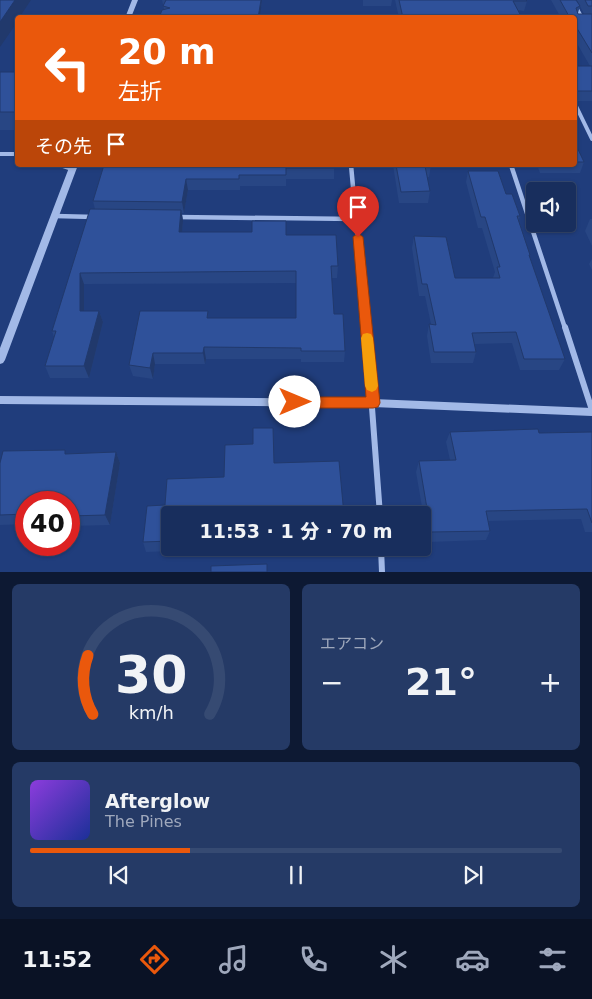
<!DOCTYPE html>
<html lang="ja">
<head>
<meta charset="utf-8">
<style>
	:root { --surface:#182e5d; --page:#253a66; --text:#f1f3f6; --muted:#9fa8bc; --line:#364a72; --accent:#ea580c }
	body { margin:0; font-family:"DejaVu Sans","Noto Sans JP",sans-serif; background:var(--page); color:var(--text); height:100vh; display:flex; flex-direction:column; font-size:19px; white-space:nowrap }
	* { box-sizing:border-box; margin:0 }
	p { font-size:16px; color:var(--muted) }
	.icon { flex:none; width:28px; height:28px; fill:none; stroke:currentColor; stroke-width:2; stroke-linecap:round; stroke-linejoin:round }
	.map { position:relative; height:572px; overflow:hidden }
	.panel { display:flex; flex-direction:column; gap:12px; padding:12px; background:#0d1933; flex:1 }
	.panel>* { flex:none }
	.hud { position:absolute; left:15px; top:15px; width:562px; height:152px; border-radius:5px; box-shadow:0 1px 4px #0004,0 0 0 1px var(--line); background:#ea580c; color:#fff; overflow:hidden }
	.tools { position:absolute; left:526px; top:182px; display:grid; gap:10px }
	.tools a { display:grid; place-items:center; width:50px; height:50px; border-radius:5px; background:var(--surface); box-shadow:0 1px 4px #0004,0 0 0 1px var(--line); font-size:25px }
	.speed { position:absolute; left:15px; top:491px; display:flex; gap:10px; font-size:25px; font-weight:700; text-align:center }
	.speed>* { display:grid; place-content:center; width:65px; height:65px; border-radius:50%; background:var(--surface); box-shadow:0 1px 4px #0004,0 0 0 1px var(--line); line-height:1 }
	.speed .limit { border:8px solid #d22; background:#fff; color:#111 }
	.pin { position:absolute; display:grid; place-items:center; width:42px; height:42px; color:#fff; margin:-51px -21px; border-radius:50% 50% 50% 0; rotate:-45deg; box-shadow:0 0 5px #0007 }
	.pin .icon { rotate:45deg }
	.me { position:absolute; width:55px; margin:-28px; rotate:90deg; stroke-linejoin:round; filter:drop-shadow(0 0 4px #0008) }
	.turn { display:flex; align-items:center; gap:18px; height:105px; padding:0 20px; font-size:22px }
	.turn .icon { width:65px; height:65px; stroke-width:2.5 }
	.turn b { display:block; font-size:35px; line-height:42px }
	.then { display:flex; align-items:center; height:48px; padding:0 20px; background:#0003; gap:10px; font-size:19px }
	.big { font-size:38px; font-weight:800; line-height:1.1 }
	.panel .tile { flex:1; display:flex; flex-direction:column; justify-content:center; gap:8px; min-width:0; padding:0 18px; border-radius:8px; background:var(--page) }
	.panel .dial { align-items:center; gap:0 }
	.dial svg { height:130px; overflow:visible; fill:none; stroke:var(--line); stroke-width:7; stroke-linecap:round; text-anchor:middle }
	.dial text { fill:var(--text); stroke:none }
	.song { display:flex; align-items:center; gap:15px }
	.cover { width:60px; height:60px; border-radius:8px; background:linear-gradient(135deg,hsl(270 70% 55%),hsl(230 70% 35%)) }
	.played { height:5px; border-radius:2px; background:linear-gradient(90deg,var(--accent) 30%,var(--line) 30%) }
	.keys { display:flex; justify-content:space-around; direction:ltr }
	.heat { display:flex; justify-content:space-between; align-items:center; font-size:28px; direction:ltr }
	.panel .tiles { flex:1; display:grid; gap:12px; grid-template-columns:1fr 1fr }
	.tile:last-child { grid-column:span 2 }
	.trip { position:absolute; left:161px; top:506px; width:270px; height:50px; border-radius:5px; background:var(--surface); box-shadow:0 1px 4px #0004,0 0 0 1px var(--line); font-weight:800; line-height:50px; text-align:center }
	.tab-bar { display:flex; height:80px; justify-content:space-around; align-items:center; background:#0a1225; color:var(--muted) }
	.tab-bar .icon { width:35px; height:35px }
	.tab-bar .active { color:var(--accent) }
	.tab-bar b { font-size:22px; color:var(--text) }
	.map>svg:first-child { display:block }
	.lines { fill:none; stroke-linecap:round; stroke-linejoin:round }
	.service { stroke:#a2b9e7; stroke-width:4 }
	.minor-far2 { stroke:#a2b9e7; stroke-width:4 }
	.minor-far1 { stroke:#a2b9e7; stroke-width:4.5 }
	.minor { stroke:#a2b9e7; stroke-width:6 }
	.tertiary { fill:#a2b9e7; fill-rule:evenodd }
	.wall { fill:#284684 }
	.shaded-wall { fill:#21396c }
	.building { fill:#2f519a; stroke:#21396c }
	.route { fill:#ea580c; stroke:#983908 }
	.slow { fill:#f59e0b }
</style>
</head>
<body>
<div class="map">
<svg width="592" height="572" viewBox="0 0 592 572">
	<rect width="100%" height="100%" fill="#203d7c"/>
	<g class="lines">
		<path class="service" d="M0,154H18
			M60,165L72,169"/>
		<path class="minor-far2" d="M572,0L583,20
			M575,104L592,139"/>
		<path class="minor-far1" d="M351,165L366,328
			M511,165L565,328
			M55,216L95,217
			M176,217L356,219"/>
		<path class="minor" d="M366,327L380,515
			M565,327L592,410
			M381,548L382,572"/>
		<path class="tertiary" d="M132,0H138L132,15L169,18H125Z
			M70,165H78L5,360L3,363L0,364V348Z
			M0,396L373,399L592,408V416L373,407L0,404Z"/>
	</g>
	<path class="wall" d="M162,0H262L260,18H159L164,9Z
		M363,0H392L391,6H363Z
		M395,0H526L527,1L524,11L518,10L522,18H399Z
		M551,0H576L580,6L578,13V14H584L577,0H592V101H575V66H590L575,40V18H561Z
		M0,72H18V130H0Z
		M575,127L578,133L575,142Z
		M575,143L584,162L580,173H540L537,165H575Z
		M104,165L334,168V179H286V186H240V190H188L184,213H182L183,221L182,232L286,235L338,266L337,278H331L334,314L345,351L344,362H301V359H206L205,364H155L153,379L133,376L129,365L209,318H296V283L84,284V311H99L103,322L89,378H50L45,366L54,337L52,331L95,209L93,201Z
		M393,165H431L429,177H427L430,191L428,203H399Z
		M468,171L506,194L520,216L518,222L530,255L529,257L565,359L559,370H520L512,343L475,344L476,352L473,363H431L427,336L429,324H431L425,296H419L412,248L414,236L455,278H493L495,272L482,228H478L466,182Z
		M590,219H592V246L585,231Z
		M592,259V270L589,264Z
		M450,432L539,433L592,432V532H585L581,519L488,521L490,531L486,540L428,542L416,472L419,461L450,460L446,442Z
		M116,452L120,463L110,525L69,526V502H26V524L0,525V463L67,454Z
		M274,463L344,515H170V548H197V550L146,552L143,542L165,505L224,477Z"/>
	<path class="shaded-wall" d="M15,0H31L19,18H18V21L0,47V22Z
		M261,0H262L260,18H258Z
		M186,179L188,190L184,213L182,202Z
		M181,210L183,221L181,244L179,232Z
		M80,273L84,284V322L80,311Z
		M99,311L103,322L89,378L84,366Z
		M204,347L206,359L205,364L203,353Z
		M153,353L155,364L153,379L150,368Z
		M116,452L120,463L110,525L105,515Z"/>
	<path class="building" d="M0,0H15L0,22Z
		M166,0H261L258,18H159L162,10L170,8L163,6Z
		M399,0H526L527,1H513L522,18H403Z
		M560,0H576L580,6L576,8L578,14H592V53L575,25V18H570Z
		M585,0H592V6H588Z
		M575,66H592V91H575Z
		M0,72H18V112H0Z
		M575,127L578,133H575Z
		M575,143L584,162H575Z
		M104,165H334V168H286V175H239V179H186L182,202L93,201Z
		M396,165H431V166H425L430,191L401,192Z
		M468,171H498L506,194H512L520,216H517L530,255H529L565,359H524L516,332L472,333L476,352H434L429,324L436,325L427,284H422L414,236L446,237L455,278H500L497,267H500L485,217H481Z
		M90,209L181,210L179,232H252V221H286V235H336L338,266H331L334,314H343L345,351H301V348L204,347L203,353H153L150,368L129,365L140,311H208L207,318H296V271L80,273V311H99L84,366H45L56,331H52Z
		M253,428H273L274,463L339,461L344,515H297V508L196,510V515H170V541L143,542L147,506L165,505L167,479L224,477L225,445L253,444Z
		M538,429L539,433L592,432V523L587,509L486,511L490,531L431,532L419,461L456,460L450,432Z
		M65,450V454L116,452L105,515L69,516V502H26V514L0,515V463L3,451Z
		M267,564V572H211V566Z"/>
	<path class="route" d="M358,233L363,237L380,403L378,407L373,408H295L290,406L288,402L290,398L295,397H366L353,237Z"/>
	<path class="slow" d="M367,333L371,334L373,338L378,386L376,390L372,392L367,390L365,386L361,338L363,334Z"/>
</svg>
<div class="tools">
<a><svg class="icon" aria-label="sound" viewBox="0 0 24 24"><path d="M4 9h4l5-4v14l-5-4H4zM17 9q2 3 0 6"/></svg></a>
</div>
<div class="speed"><div class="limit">40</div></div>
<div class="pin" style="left:358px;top:237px;background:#d93025"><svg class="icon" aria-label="arrive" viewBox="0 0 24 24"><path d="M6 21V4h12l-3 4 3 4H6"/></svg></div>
<svg class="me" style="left:295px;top:402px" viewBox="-20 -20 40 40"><circle r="19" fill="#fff"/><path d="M0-13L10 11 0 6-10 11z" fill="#ea580c"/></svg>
<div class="trip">11:53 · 1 分 · 70 m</div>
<div class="hud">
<div class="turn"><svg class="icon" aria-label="left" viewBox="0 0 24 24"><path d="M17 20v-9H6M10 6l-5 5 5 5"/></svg><div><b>20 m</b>左折</div></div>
<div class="then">その先<svg class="icon" aria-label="arrive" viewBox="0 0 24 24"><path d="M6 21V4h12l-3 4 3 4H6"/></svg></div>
</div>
</div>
<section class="panel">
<div class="tiles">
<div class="tile dial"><svg viewBox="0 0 100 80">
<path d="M14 69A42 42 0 1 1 86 69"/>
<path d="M14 69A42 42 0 0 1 11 33" stroke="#ea580c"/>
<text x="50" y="56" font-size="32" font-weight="700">30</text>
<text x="50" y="72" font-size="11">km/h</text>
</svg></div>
<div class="tile"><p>エアコン</p>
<div class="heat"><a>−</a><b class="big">21°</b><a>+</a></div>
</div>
<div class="tile">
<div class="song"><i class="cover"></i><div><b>Afterglow</b><p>The Pines</p></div></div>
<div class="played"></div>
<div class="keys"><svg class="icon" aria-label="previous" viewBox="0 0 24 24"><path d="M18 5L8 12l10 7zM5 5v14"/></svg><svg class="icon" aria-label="pause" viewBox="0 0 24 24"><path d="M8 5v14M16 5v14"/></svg><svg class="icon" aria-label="next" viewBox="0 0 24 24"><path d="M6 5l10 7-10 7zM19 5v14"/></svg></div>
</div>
</div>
</section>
<nav class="tab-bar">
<b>11:52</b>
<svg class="icon active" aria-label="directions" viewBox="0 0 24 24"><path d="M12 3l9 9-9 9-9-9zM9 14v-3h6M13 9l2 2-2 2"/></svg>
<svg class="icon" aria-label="music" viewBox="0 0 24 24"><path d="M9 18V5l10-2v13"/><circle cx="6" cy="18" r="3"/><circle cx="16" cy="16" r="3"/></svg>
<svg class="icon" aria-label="phone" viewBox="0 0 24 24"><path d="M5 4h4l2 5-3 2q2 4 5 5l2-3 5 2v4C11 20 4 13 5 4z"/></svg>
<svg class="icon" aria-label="climate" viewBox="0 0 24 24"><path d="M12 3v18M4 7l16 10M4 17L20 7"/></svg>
<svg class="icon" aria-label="car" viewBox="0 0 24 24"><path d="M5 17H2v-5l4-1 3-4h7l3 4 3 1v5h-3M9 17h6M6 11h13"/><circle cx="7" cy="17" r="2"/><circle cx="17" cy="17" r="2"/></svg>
<svg class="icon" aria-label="filters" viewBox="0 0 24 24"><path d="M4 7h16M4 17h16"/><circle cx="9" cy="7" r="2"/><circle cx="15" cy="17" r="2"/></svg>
</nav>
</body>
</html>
